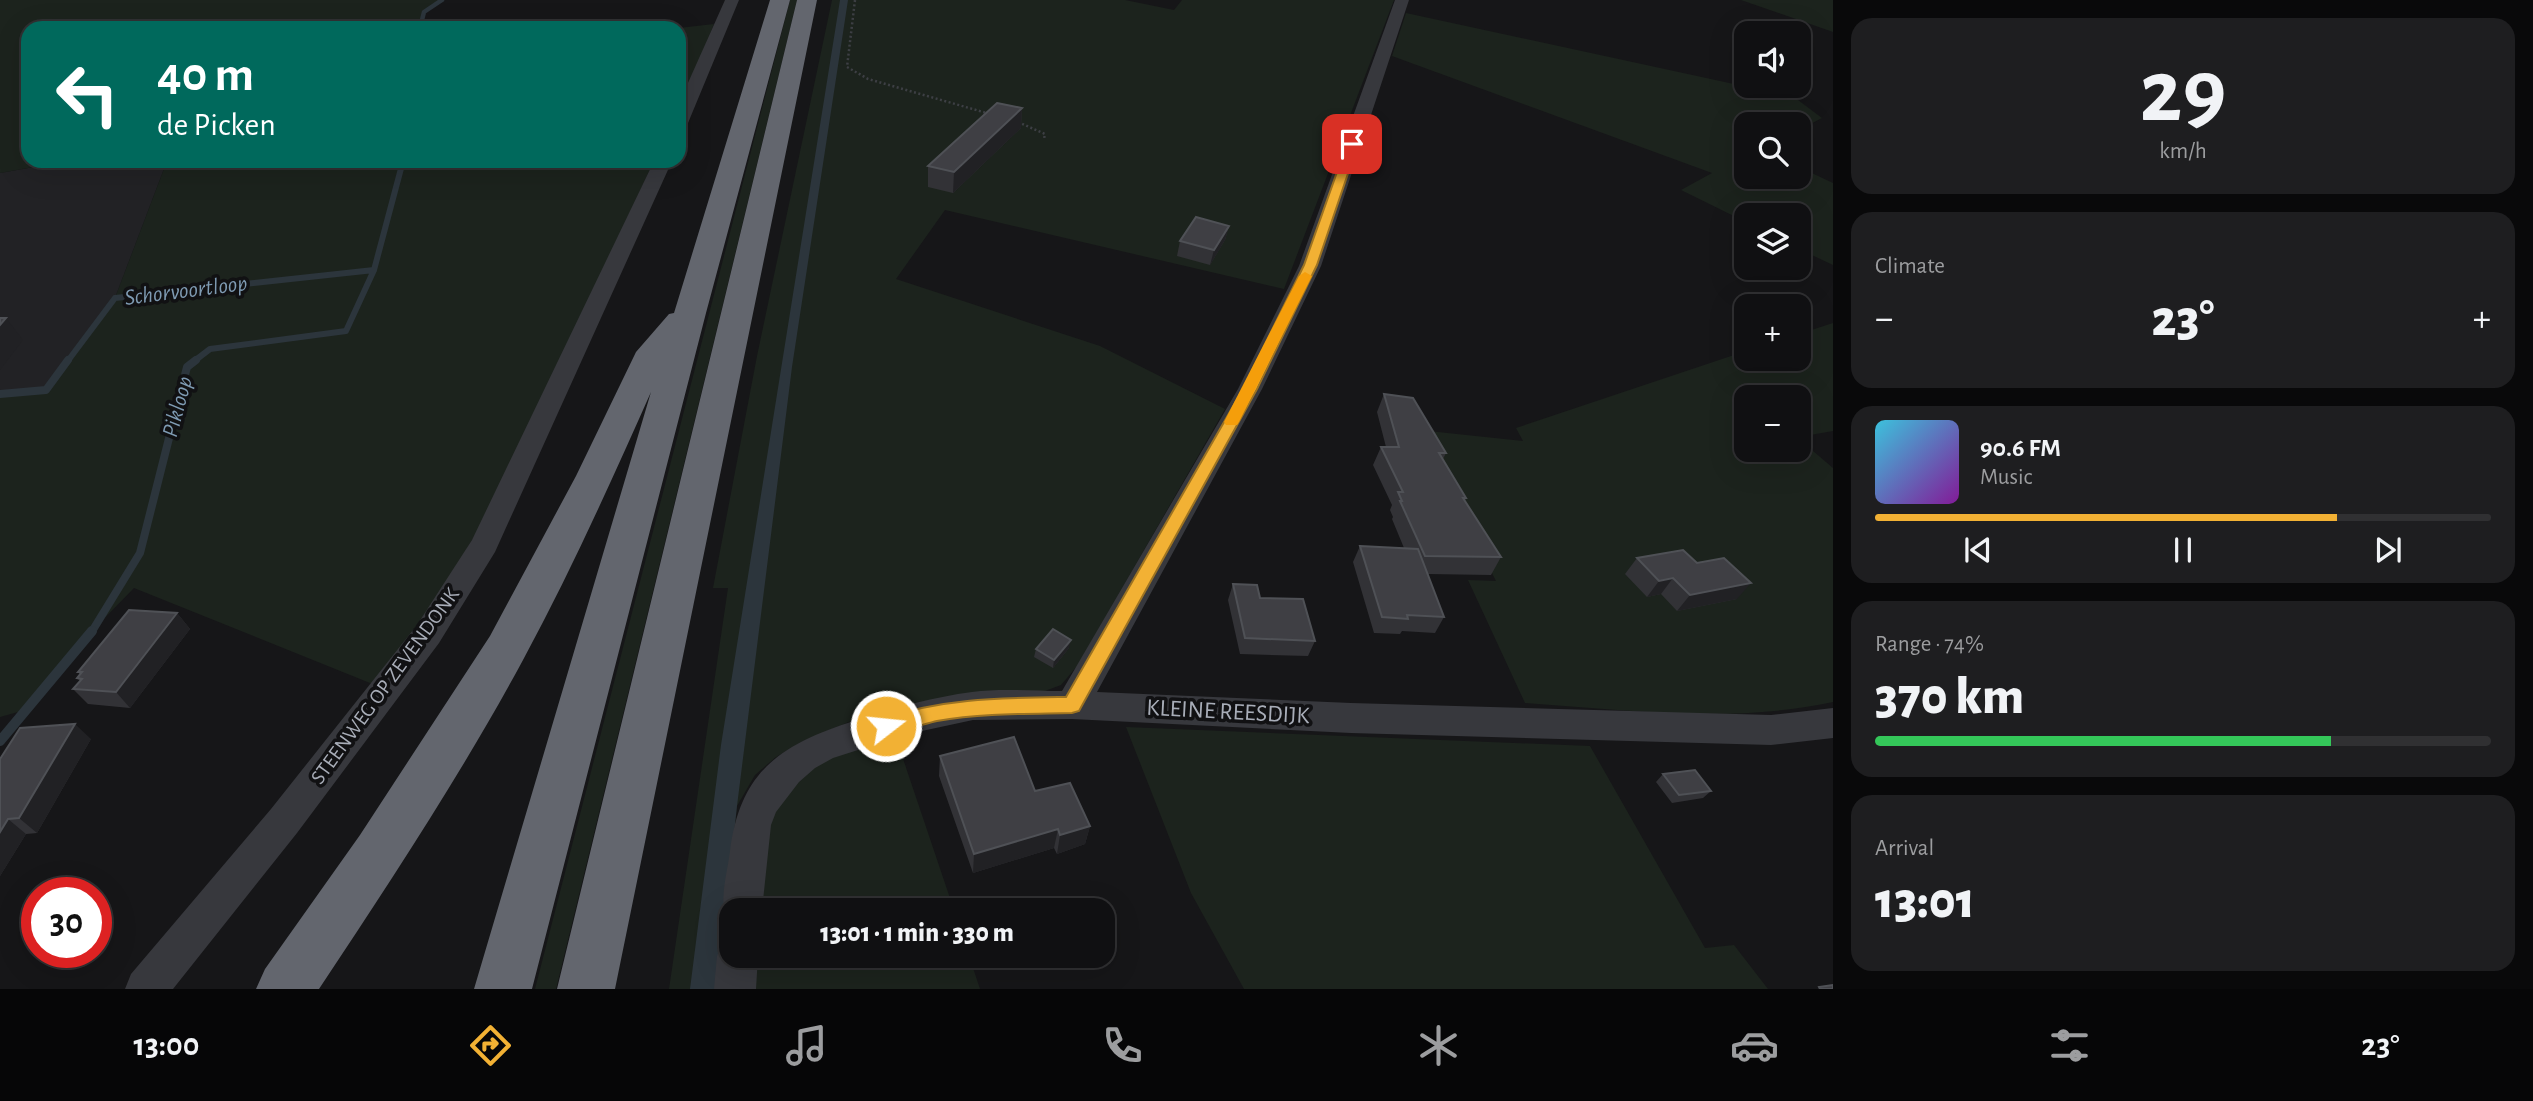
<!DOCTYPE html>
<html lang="en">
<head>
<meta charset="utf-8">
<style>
	:root { --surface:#101012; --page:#1e1e20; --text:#f1f3f6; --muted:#9c9d9f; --line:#303032; --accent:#f2b134 }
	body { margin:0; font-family:"Alegreya Sans",sans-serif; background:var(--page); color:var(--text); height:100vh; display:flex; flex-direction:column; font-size:26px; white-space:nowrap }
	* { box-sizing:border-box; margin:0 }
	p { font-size:23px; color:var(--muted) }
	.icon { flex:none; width:38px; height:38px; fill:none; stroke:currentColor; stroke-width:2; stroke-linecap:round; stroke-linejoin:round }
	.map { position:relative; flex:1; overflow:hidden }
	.panel { display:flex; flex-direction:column; gap:18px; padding:18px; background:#09090a; width:700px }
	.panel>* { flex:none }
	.banner { position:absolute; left:21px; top:21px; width:665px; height:147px; border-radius:21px; box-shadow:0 7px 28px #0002,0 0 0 2px var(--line); background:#00695c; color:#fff; overflow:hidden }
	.tools { position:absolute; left:1734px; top:21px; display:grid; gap:14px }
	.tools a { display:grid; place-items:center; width:77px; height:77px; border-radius:14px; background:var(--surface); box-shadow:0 7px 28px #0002,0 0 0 2px var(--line); font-size:35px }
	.speed { position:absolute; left:21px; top:877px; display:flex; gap:14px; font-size:35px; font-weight:700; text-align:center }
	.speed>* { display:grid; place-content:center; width:91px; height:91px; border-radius:50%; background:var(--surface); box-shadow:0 7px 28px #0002,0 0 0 2px var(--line); line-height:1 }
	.speed .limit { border:10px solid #d22; background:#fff; color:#111 }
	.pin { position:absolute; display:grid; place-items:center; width:60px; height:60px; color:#fff; margin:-30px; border-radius:14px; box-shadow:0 4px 10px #0006 }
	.me { position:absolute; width:77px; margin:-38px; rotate:74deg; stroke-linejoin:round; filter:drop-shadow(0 0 5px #0008) }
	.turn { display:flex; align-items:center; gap:24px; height:147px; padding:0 21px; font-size:32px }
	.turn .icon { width:91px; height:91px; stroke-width:2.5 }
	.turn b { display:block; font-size:49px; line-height:60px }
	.big { font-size:52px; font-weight:800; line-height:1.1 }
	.panel .card { flex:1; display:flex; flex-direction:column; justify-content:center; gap:10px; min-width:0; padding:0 24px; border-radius:21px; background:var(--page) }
	.panel .dial { align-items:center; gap:0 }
	.dial b { font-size:91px; line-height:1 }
	.song { display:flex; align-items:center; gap:21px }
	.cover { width:84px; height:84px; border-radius:10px; background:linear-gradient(135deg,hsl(190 70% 55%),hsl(290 70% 35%)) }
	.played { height:7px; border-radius:4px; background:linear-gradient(90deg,var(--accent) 75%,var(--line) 75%) }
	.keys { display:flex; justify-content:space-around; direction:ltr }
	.heat { display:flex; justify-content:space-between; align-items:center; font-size:38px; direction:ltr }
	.charge { height:10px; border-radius:5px; background:linear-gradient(90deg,#34c759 74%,var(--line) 0) }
	.trip { position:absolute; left:719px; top:898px; width:396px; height:70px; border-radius:21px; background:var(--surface); box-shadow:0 7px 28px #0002,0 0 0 2px var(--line); font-weight:800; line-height:70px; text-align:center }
	.menu { display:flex; height:112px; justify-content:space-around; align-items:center; background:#060607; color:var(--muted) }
	.menu .icon { width:49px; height:49px }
	.menu .active { color:var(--accent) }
	.menu b { font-size:32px; color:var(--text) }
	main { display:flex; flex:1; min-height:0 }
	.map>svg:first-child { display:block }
	.built { fill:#222225 }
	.green { fill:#1c231d }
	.water { fill:#2c353c }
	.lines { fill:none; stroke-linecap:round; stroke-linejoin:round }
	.stream-far3 { stroke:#2c353c; stroke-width:4.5 }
	.stream-far2 { stroke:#2c353c; stroke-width:6 }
	.stream-far1 { stroke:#2c353c; stroke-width:8 }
	.stream { stroke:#2c353c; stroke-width:10 }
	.path { stroke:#3d3f44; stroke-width:2.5; stroke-dasharray:2 2.5; stroke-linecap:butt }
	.minor { fill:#37383d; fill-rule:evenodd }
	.motorway { fill:#63666e; fill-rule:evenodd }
	.wall { fill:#323236 }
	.shaded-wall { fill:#212124 }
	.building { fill:#3f3f44; stroke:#4f5156; stroke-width:2 }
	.route { fill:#f2b134; stroke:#9d7322; stroke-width:2 }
	.slow { fill:#f59e0b }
	.labels { text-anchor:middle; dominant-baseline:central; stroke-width:7; stroke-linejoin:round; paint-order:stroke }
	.street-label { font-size:21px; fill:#a8adb8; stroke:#111113 }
	.water-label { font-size:23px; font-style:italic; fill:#7f9bb3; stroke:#111113 }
	.near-street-label { font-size:24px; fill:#a8adb8; stroke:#111113 }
</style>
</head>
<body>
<main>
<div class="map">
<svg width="1833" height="989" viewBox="0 0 1833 989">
	<rect width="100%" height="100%" fill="#161618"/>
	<path class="built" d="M67,161H167L115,298L46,390L0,395V173Z"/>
	<path class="green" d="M0,0H441L424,12L420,28H28V161H67L0,173Z
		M790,0H797L556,989H535Z
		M832,0H1125L1174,10L1182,0H1394L1284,289L945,210L896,279L1100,346L1225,409L1078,665L1061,685L1042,692L946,698L873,712L803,741L776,757L755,775L737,806L717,989H669L728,588H713L757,356Z
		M1741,0H1833V32Z
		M1406,13L1794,97L1822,118L1799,130V124H1746V177H1799V167L1833,183V265L1799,249V215H1746V222L1681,190L1712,173L1392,56Z
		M714,24L684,98L679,109V28Z
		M167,161H654L491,508L435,603L420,620L375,685L134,588L93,630L25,710L0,717V395L46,390L115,298Z
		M1833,323V431L1799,437V397H1746V450H1799V439L1833,468V702C1731,724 1628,710 1525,703L1468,580L1496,581L1419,430L1523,441L1516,428L1746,351V359H1799V334Z
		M1126,727L1590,746L1705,948L1734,945L1768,989H1244L1191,893Z
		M894,732L954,910H754L765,811L820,761Z
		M751,956H969L980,989H748Z"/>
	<path class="water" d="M840,0H848L792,367L737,806L717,989H690L721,745Z"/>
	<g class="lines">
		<path class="stream-far3" d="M420,28L424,12L442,0"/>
		<path class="stream-far2" d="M67,362L115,298L374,270
			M193,362L210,349L346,331L374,270L403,161"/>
		<path class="stream-far1" d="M0,394L46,390L68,360
			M91,633L140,553L187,367L196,360"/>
		<path class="stream" d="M0,741L92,631"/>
		<path class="path" d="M855,0L847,67L868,79L990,114
			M1018,122L1045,134L1044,139"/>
		<path class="minor" d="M725,0H739L688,123L679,128V103Z
			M1395,0H1409L1321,266L1262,389L1097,692L1351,703L1771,715L1833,708V738L1771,745L1351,733L1072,719L973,720L908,734L833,758L815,768L799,782L776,812L771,825L762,910H732V925L728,924C718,901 727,875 730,851C741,765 787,742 863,718C898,707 934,697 972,692C1001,688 1033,691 1062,691L1238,389L1299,266Z
			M654,161H672L495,552L439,643L297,833L173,989H125L131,974L271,809L417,625L472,540Z
			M732,938V956H758L756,989H714L717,956L723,941Z"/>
		<path class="motorway" d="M770,0H790L706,313L532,989H474L651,392C611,482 570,573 523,660C462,773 390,882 319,989H256L265,969L360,835L490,636L576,476L636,352L669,314L674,313Z
			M797,0H817L615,989H557Z"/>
	</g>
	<path class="wall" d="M1022,108L1021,128L953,193L928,187V166Z
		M1229,226L1225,240L1210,265L1177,256L1180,241Z
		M1384,394L1446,453L1443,459L1466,498L1465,501L1501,557L1491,575L1428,574L1444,617L1435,633L1402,631L1400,634L1374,633L1353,562L1360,546L1404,548L1392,519L1393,517L1390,510L1392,505L1373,465L1381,447H1386L1377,412Z
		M1637,558L1697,563L1737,599L1677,611L1661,594L1647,597L1625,574Z
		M1233,584L1260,598L1315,641L1308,656L1240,654L1228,600Z
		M177,613L190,629L130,708L88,704L73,689L80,681L77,678L80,675L78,672Z
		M1069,648L1053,668L1034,657L1036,649Z
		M91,739L37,833L26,834L0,876V759Z
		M940,756L1035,791L1090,826L1085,844L1057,854L1054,848L973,873L939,776Z
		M1663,774L1711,791L1703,798L1672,803L1656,782Z"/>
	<path class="shaded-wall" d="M1022,108L1021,128L953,193L954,172Z
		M1229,226L1225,240L1210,265L1214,250Z
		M6,318L23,340L0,370V325Z
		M1673,578L1661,594L1647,597L1659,581Z
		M1751,583L1737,599L1677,611L1690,595Z
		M177,613L190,629L130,708L116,692Z
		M1071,640L1069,648L1053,668L1054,660Z
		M75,724L91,739L37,833L19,818Z
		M8,819L26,834L0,876V832Z
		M1090,826L1085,844L1057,854L1060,835Z
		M1058,829L1054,848L973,873L974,854Z"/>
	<path class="building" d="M997,103L1022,108L954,172L928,166Z
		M1196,217L1229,226L1214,250L1180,241Z
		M0,318H6L0,325Z
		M1384,394L1413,398L1446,453H1439L1466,498H1463L1501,557L1425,556L1400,501H1402L1398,492H1403L1381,447H1399Z
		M1360,546L1418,549L1444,617L1407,615L1408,619L1382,617Z
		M1683,550L1697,563L1724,558L1751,583L1690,595L1673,578L1659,581L1637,558Z
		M1233,584L1257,585L1260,598L1303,599L1315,641L1245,638Z
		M129,610L177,613L116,692L73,689L82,679L77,678L82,672H78Z
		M1053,629L1071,640L1054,660L1036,649Z
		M75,724L19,818L8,819L0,832V759L20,728Z
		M1014,737L1035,791L1070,783L1090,826L1060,835L1058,829L974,854L940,756Z
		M1695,770L1711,791L1679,795L1663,774Z
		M1041,903L1043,910H1021V908Z
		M1833,985V989H1820L1819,987Z"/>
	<path class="route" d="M1352,141L1358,144L1317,265L1257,389L1079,711L1072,713C1026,714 982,713 937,721C923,724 890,736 879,732L876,726L879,720C940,698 1002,698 1066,697L1243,389L1304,265L1347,144Z"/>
	<path class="slow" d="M1305,272L1312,276L1239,422L1237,425H1226L1224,422L1299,276Z"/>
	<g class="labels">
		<g class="street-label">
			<text transform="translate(385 686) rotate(-54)">STEENWEG OP ZEVENDONK</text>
		</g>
		<g class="water-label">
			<text transform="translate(186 291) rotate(-7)">Schorvoortloop</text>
			<text transform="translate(178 407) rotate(-75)">Pikloop</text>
		</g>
		<g class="near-street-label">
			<text transform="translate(1228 712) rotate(3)">KLEINE REESDIJK</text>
		</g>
	</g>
</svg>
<div class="tools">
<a><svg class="icon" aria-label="sound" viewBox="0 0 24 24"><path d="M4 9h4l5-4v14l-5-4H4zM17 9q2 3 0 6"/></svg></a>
<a><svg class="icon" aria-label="search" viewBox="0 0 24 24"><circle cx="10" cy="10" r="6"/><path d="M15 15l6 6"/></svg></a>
<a><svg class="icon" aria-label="layers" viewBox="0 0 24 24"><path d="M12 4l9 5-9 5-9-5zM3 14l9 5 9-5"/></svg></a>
<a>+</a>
<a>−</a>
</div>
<div class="speed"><div class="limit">30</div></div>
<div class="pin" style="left:1352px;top:144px;background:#d93025"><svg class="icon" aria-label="arrive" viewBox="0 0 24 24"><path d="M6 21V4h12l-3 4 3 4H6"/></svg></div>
<svg class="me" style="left:886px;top:726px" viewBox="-20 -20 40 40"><circle r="17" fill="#f2b134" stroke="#fff" stroke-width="3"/><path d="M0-11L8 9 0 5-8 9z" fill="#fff"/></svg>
<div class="trip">13:01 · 1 min · 330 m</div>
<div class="banner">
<div class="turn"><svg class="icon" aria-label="left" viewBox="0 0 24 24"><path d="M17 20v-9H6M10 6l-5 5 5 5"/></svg><div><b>40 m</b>de Picken</div></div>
</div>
</div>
<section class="panel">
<div class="card dial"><b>29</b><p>km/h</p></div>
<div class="card"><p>Climate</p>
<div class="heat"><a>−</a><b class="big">23°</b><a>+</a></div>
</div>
<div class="card">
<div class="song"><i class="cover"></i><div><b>90.6 FM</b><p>Music</p></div></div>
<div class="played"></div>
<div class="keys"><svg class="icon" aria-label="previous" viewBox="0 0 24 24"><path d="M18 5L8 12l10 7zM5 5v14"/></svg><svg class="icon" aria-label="pause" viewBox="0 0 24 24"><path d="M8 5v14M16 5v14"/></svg><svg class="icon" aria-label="next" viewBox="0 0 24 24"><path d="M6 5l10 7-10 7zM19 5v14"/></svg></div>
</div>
<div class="card"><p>Range · 74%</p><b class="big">370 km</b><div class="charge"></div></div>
<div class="card"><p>Arrival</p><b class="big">13:01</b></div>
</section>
</main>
<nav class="menu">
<b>13:00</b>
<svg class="icon active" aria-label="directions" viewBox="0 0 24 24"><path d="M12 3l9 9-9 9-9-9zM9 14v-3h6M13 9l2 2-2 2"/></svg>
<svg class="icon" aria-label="music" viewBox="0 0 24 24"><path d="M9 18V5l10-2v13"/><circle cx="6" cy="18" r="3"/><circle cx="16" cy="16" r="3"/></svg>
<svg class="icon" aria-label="phone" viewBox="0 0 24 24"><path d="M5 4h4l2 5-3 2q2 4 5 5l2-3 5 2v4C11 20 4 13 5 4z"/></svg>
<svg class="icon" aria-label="climate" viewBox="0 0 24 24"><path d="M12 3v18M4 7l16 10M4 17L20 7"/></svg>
<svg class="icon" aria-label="car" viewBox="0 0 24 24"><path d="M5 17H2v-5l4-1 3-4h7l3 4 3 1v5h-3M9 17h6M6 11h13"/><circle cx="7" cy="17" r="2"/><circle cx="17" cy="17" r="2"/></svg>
<svg class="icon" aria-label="filters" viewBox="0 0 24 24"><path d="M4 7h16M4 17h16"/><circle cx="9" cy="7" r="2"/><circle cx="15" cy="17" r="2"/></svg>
<b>23°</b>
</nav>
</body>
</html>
